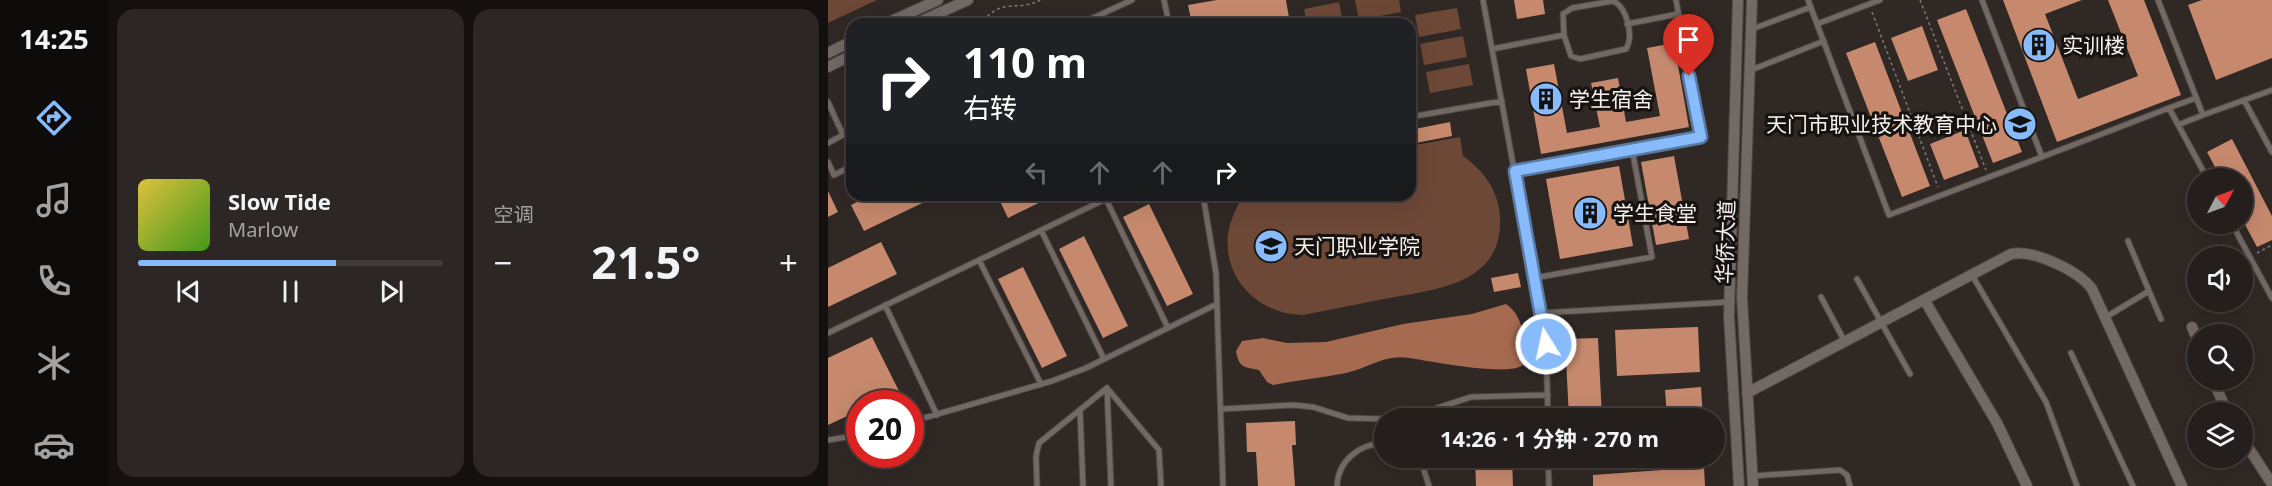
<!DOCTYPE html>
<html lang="zh">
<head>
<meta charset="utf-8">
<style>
	:root { --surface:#241e1c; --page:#2c2725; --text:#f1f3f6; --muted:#a3a2a3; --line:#413c3b; --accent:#87bbfb }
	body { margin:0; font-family:"Noto Sans","Noto Sans SC",sans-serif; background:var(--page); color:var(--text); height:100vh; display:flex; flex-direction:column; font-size:22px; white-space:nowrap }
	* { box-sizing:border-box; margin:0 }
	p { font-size:20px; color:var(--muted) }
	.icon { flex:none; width:33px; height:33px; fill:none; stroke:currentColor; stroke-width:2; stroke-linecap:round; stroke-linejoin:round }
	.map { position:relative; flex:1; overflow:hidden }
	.details { display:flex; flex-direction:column; gap:9px; padding:9px; background:#14100f; width:720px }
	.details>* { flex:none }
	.hud { position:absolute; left:18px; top:18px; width:570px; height:183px; border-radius:18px; box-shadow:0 6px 24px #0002,0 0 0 2px var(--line); background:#202124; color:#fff; overflow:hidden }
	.needle { width:39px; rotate:49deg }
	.controls { position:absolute; left:1359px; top:168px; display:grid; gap:12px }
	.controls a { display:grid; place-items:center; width:66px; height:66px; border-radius:50%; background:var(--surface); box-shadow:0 6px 24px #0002,0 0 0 2px var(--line); font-size:30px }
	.speed { position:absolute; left:18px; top:390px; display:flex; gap:12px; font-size:30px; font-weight:700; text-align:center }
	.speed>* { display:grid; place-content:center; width:78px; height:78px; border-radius:50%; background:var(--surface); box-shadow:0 6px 24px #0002,0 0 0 2px var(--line); line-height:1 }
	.speed .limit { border:9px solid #d22; background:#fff; color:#111 }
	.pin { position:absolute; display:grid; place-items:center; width:51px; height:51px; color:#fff; margin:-62px -26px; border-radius:50% 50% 50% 0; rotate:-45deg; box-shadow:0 0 6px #0007 }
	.pin .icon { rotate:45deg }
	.me { position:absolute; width:66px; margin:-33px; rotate:350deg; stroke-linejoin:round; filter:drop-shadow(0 0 4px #0008) }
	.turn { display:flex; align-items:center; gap:21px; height:126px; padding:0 18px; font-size:27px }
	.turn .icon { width:78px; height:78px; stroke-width:2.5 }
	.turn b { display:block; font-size:42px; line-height:51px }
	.lanes { display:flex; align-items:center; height:57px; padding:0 18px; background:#0003; justify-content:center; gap:30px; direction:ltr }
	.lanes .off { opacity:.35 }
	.big { font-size:45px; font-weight:700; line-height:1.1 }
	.details .widget { flex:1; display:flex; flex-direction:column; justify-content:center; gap:9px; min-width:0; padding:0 21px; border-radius:18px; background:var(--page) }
	.song { display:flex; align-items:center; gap:18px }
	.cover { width:72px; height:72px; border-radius:9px; background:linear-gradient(135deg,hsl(50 70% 55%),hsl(100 70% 35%)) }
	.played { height:6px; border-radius:3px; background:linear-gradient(90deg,var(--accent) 65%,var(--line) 65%) }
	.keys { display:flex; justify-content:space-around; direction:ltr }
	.heat { display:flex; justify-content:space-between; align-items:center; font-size:33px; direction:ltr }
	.details .tiles { flex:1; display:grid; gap:9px; grid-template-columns:repeat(2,1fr) }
	.trip { position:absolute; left:546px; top:408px; width:351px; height:60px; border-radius:30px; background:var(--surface); box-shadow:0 6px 24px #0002,0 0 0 2px var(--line); font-weight:700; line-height:60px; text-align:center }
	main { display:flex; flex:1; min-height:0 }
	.tabs { display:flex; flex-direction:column; width:108px; justify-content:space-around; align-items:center; background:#0e0c0b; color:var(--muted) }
	.tabs .icon { width:42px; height:42px }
	.tabs .selected { color:var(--accent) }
	.tabs b { font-size:27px; color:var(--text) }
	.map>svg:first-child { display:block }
	.green { fill:#6e4837 }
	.water { fill:#a56a50 }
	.building { fill:#c6896e }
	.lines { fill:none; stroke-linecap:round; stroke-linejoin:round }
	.lane-casing { stroke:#4e4744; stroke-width:7 }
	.street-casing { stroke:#4e4744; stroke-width:12 }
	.path { stroke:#807976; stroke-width:1.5; stroke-dasharray:3 3; stroke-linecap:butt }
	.lane { stroke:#726965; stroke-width:5 }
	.street { stroke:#726965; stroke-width:10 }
	.route-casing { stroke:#587aa3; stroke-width:15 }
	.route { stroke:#87bbfb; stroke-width:10 }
	.labels { text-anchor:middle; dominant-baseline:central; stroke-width:6; stroke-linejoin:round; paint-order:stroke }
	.poi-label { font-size:21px; fill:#f7f2ef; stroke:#151210; text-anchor:start }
	.street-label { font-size:21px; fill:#f7f2ef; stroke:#151210 }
</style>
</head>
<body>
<main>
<nav class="tabs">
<b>14:25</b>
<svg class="icon selected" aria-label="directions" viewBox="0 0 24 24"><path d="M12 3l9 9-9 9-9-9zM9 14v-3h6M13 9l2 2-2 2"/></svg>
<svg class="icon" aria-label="music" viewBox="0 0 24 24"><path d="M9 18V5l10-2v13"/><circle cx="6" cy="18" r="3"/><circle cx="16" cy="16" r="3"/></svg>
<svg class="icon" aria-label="phone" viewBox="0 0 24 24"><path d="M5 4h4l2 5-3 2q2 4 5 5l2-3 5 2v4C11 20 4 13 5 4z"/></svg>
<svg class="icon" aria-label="climate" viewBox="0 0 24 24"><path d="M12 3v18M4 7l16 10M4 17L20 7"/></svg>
<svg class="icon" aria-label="car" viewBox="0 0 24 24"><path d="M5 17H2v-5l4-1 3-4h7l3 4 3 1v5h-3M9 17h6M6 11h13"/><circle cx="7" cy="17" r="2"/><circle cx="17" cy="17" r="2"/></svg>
</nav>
<section class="details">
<div class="tiles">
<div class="widget">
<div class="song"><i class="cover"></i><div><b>Slow Tide</b><p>Marlow</p></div></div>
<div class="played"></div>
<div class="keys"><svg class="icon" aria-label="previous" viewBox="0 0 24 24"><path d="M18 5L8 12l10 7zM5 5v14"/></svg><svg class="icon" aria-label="pause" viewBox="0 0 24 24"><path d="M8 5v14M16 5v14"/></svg><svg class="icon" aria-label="next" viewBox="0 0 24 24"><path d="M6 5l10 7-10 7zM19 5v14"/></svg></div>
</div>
<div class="widget"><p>空调</p>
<div class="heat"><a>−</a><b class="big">21.5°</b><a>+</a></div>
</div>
</div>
</section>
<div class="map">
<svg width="1444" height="486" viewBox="0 0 1444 486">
	<rect width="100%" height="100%" fill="#302825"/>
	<path class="green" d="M0,0H49L0,23Z
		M527,0H571L573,12L531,20Z
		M511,2L514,18L479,24L476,9Z
		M629,8L633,29L591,37L587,15Z
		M635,36L639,57L596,65L592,44Z
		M641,64L645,85L602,93L598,72Z
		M632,137L635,156C655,170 671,191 672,217C675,284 610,289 561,298C532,304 504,309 475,315C431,314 395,280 400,234C402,220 409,207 415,195H582V146Z"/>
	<path class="water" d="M678,304C697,317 698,344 695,365C681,377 601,361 581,358C557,354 541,368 518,373C494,378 469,380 445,385L439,382L431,370C416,367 411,368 408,351L414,341L435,338L459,343L498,342L575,324L644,314Z"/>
	<path class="building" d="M389,0H458L462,24H364L360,5Z
		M686,0H715L717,14L689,19Z
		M1175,0H1254L1217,14L1250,99L1310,76L1280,0H1316L1353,95L1229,142Z
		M1374,0H1444V58L1388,80L1360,5Z
		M1138,9L1194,152L1165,163L1109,20Z
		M1094,26L1110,70L1080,81L1063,38Z
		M1047,42L1102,186L1074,197L1018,53Z
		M846,43L861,127L713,154L698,69L726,64L739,133L772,127L763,83L790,78L798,122L832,116L819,48Z
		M622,122L624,136L582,144V130Z
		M1137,130L1151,167L1116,180L1102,144Z
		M1404,139L1444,216V240L1429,247L1414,219V178H1393L1379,152Z
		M846,156L861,239L828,245L813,162Z
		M791,166L805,246L732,259L718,179Z
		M0,191L10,212L0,217Z
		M43,195H111L36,231L23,205Z
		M169,195H227L180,218Z
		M321,204L365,294L339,306L295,217Z
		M256,236L300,326L275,338L231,249Z
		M53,242L69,274L0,307V268Z
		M195,267L239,356L214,368L170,279Z
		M690,273L693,287L666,292L663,278Z
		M870,327L872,372L789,376L787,330Z
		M44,337L71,391L45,404H32V410L0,425V358Z
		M770,338L774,418H741L737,339Z
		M873,387L875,418H839L837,390Z
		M690,411L691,418H641V413Z
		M467,421L468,445H464L467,486H430L428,452H419L418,423Z
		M647,458H684L685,486H648Z
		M876,467L877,486H765V475Z"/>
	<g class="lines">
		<g class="lane-casing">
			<path id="lane" d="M336,0L341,24
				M655,0L718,344L720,418
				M980,0L1061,215L1214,157L1154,0
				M1330,0L1375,115L1444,90
				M785,1C799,7 806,36 798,49L752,59L743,56L736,35L735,14L744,8Z
				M252,24L304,0
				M799,24L850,14
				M989,24L1052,0
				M924,29L983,7
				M664,49L736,35
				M923,70L996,41
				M1416,100L1444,152
				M0,102L15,135L0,143
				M1341,108L1368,98
				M582,117L674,101
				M1350,125L1375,115
				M1214,157L1341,108L1379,178
				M0,162L6,175L24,166
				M687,171L873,137L848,0
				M375,195L388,273L395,486
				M278,199L340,328
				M1404,224L1444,298
				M213,230L276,359
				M151,260L213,384
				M1144,275L1218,402L1249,486
				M706,278L824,257L804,149
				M1029,279L1082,374
				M1321,291L1333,319
				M993,297L1017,342
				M57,305L109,415
				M713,313L901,302
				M1278,317L1321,291L1300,241
				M0,333L286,195
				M1243,353L1305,486
				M279,388L331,450L333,486
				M279,388L283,486
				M393,409L465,405L485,407L520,418L556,419
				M252,410L255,486
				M561,418L591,414L643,397L720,395
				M553,419L555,442
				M82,422L224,381L258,368L389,304
				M0,440L32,435
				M588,458L594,464L601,486
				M720,458L721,486
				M924,476L1012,470L1019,475L1022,486
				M209,486L208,456L211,443L279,388
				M509,486C510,460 532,444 556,443"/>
		</g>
		<g class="street-casing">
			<path id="street" d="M910,0L901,316L911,486
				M924,0L914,298L925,486
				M57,24L110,0
				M87,24L140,0
				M0,53L24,41
				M0,67L24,55
				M1097,301L1169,423L1199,486
				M1364,327L1370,341
				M1385,380L1399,412
				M919,393L1183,254C1205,249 1251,271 1264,289L1354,486
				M1414,438L1444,484"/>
		</g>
		<path class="path" d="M1092,0L1158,170
			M1044,12L1110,187
			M150,24C157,19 163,12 170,9C184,3 197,9 212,0
			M1429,253L1444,245"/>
		<use href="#lane" class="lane"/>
		<use href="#street" class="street"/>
	</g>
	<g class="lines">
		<g class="route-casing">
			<path id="route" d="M718,344L687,171L873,137L861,76"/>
		</g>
		<use href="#route" class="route"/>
	</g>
	<defs>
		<g id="building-disc" transform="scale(1.725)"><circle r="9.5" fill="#87bbfb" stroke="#151210"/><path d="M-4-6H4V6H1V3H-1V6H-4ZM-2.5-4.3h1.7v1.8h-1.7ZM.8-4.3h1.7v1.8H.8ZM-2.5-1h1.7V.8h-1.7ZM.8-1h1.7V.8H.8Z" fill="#111"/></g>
		<g id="school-disc" transform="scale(1.725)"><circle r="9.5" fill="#87bbfb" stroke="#151210"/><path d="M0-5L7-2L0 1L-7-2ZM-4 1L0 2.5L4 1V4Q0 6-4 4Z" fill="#111"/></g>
		<g id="university-disc" transform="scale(1.725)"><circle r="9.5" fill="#87bbfb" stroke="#151210"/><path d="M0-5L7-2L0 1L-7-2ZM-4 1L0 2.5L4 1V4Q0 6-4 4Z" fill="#111"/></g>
	</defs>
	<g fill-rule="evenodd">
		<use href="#building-disc" x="1211" y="45"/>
		<use href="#building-disc" x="718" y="99"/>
		<use href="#school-disc" x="1192" y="124"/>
		<use href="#building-disc" x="762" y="213"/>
		<use href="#university-disc" x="443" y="246"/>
	</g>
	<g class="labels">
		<g class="poi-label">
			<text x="1234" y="45">实训楼</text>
			<text x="741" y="99">学生宿舍</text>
			<text x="1169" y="124" text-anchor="end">天门市职业技术教育中心</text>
			<text x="785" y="213">学生食堂</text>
			<text x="466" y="246">天门职业学院</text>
		</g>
		<g class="street-label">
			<text transform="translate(897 242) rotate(-88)">华侨大道</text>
		</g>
	</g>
</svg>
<div class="controls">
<a><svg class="needle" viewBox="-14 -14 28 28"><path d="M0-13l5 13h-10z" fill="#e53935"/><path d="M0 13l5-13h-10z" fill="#a3a2a3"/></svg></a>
<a><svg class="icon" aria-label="sound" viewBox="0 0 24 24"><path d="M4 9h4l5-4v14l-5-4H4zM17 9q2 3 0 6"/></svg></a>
<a><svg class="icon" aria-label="search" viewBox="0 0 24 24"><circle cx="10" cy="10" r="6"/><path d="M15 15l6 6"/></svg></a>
<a><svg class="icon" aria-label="layers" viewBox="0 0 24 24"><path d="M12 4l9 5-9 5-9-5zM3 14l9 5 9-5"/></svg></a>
</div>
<div class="speed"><div class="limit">20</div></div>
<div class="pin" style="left:861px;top:76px;background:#d93025"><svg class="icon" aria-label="arrive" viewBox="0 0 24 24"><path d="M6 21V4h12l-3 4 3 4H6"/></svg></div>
<svg class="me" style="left:718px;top:344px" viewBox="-20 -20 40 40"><circle r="17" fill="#87bbfb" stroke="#fff" stroke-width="3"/><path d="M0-11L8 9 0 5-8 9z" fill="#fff"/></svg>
<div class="trip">14:26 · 1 分钟 · 270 m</div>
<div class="hud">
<div class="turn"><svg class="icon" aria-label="right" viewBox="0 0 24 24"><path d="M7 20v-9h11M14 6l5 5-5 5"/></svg><div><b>110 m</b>右转</div></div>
<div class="lanes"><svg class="icon off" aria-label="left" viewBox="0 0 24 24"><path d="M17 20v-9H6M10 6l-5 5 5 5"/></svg><svg class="icon off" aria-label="ahead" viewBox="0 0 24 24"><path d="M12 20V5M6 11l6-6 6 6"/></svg><svg class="icon off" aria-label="ahead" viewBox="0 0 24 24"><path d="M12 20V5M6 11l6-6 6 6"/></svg><svg class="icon" aria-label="right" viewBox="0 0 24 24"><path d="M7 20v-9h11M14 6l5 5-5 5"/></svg></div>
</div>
</div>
</main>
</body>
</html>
